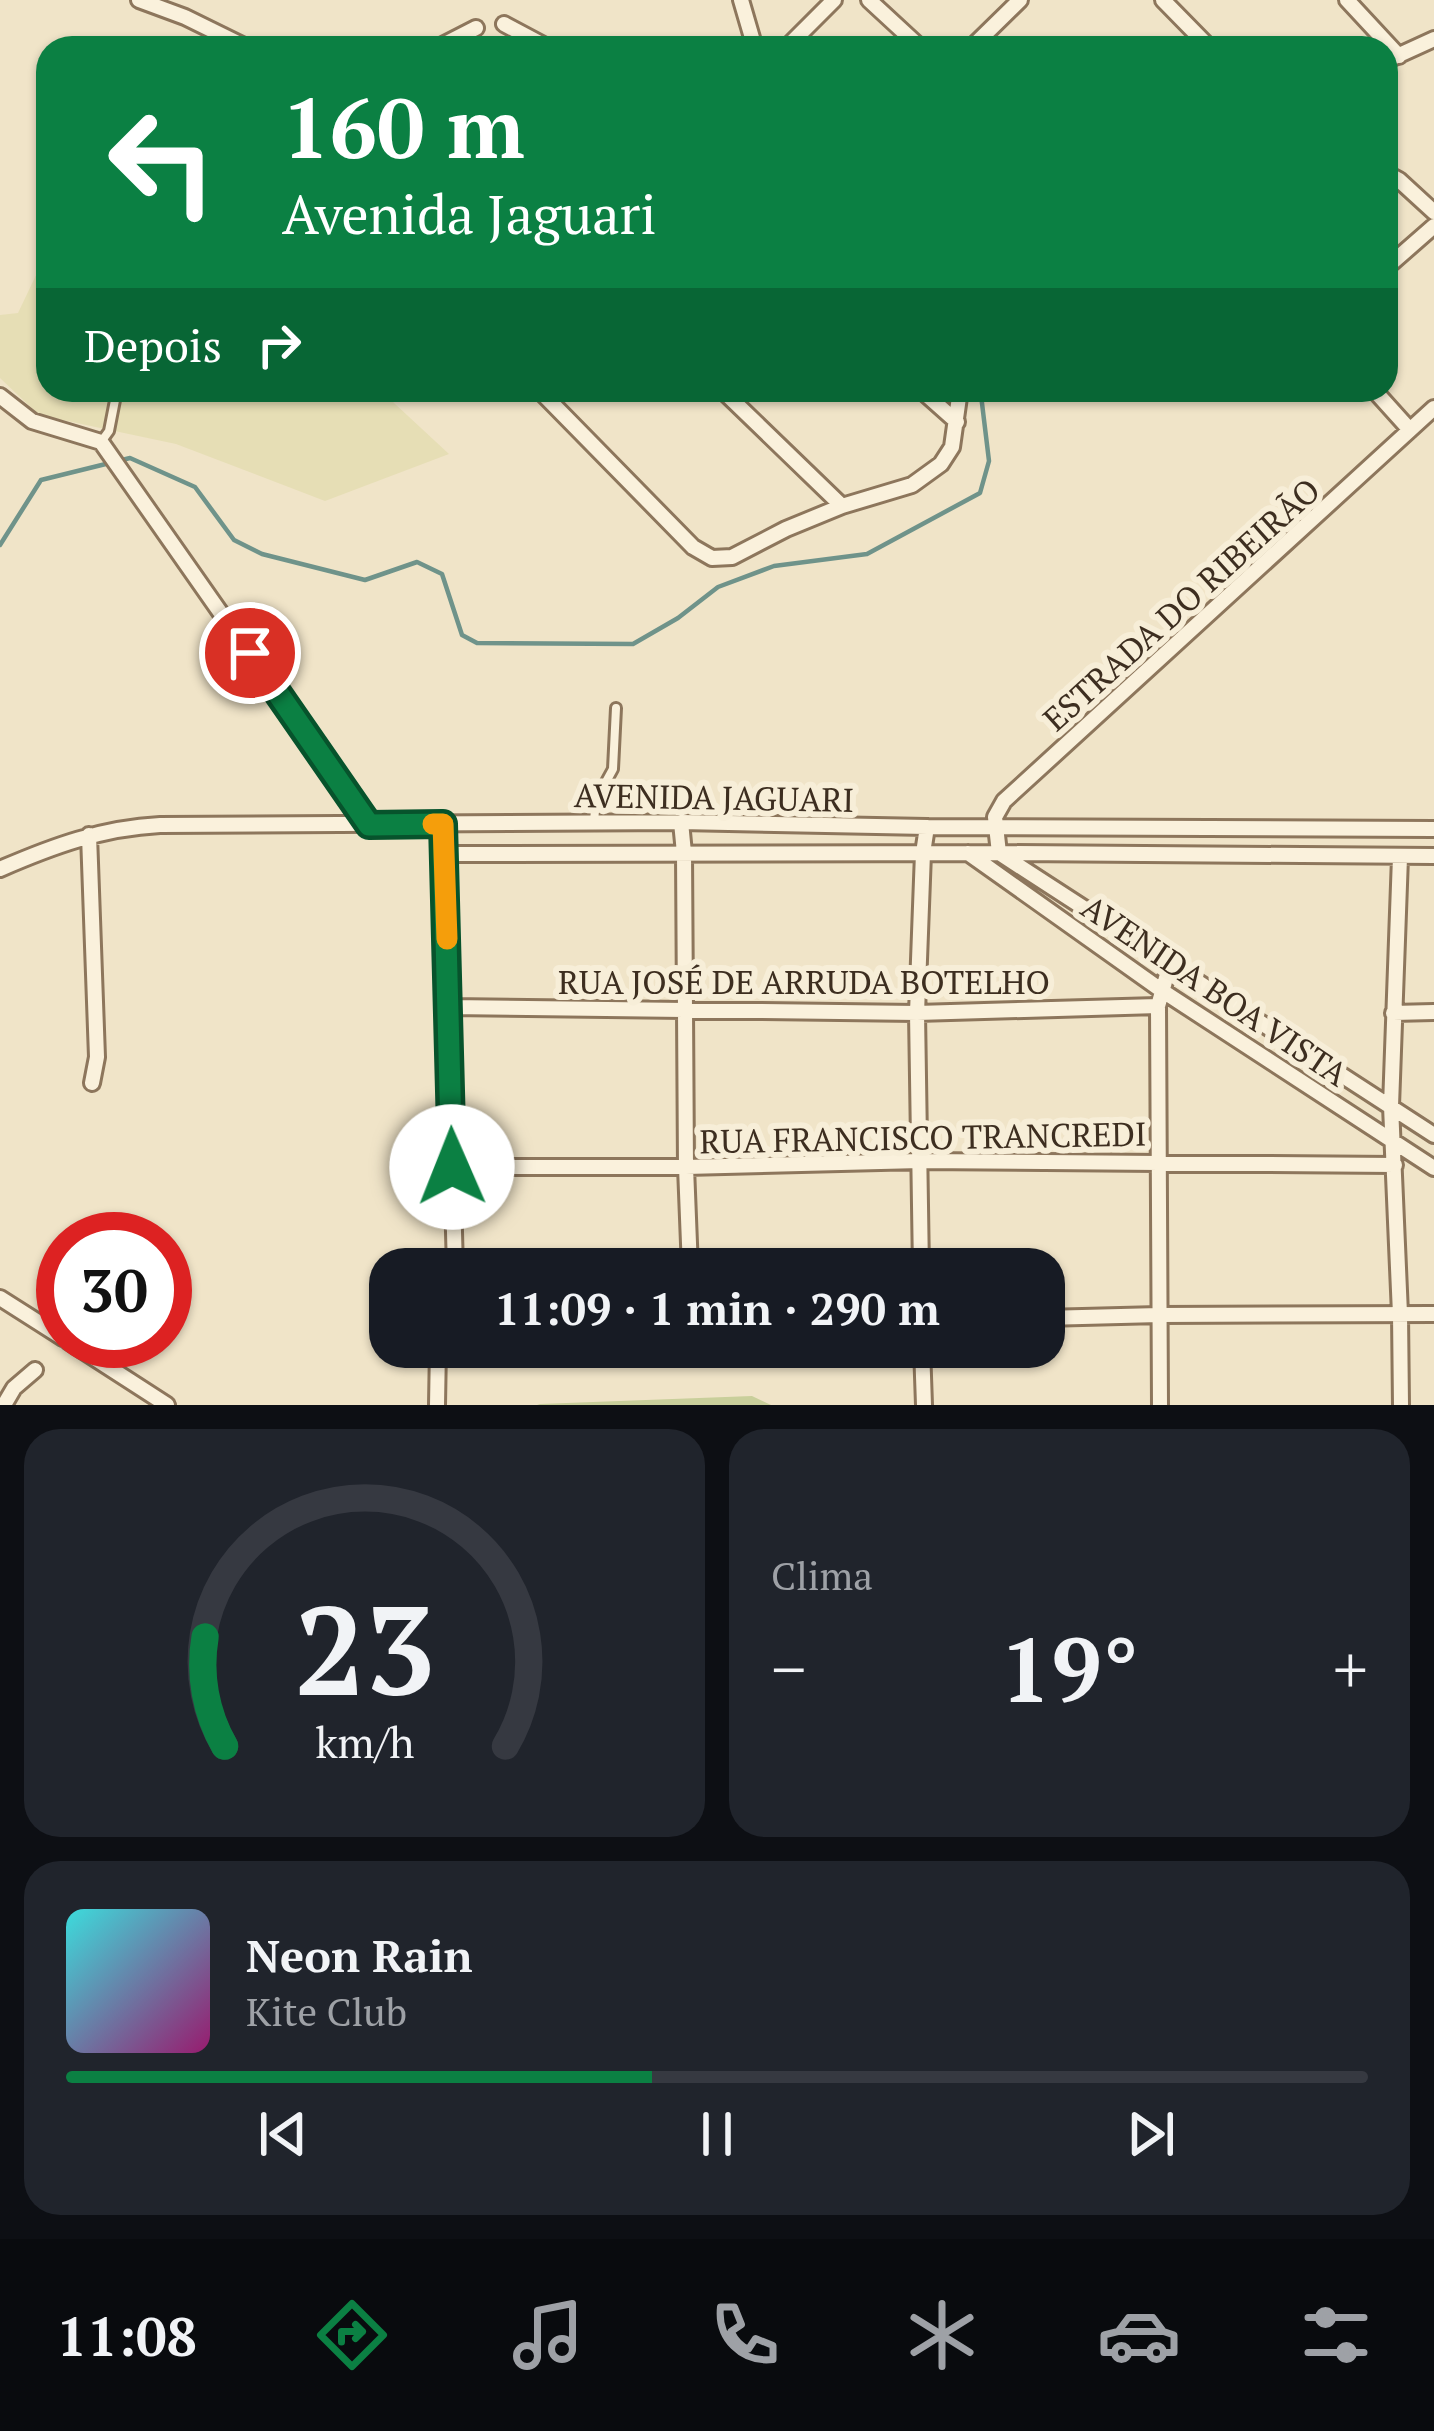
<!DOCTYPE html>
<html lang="pt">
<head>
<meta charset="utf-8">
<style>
	:root { --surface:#171b24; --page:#20242c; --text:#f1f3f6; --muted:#9ea1a6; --line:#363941; --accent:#0b8043 }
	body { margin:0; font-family:"PT Serif",serif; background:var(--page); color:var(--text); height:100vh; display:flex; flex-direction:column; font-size:45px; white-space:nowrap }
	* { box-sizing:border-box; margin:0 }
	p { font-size:39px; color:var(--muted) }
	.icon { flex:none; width:66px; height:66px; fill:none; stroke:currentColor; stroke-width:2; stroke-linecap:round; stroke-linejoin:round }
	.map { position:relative; height:1405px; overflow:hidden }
	.side { display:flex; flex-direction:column; gap:24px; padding:24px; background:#0d0f14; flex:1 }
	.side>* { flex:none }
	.hud { position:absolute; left:36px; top:36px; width:1362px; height:366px; border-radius:36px; box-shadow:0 3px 9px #0004; background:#0b8043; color:#fff; overflow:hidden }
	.speed { position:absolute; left:36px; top:1212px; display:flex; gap:24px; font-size:60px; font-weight:700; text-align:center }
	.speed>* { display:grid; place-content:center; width:156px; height:156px; border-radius:50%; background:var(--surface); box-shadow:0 3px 9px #0004; line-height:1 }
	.speed .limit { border:18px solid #d22; background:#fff; color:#111 }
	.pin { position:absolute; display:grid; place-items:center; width:102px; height:102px; color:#fff; margin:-51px; border:6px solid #fff; border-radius:50%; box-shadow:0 3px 12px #0007 }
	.me { position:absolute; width:132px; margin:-66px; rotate:359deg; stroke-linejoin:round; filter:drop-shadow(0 0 9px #0008) }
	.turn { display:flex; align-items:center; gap:42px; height:252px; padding:0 48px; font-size:54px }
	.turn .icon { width:156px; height:156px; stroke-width:2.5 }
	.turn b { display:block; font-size:84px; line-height:102px }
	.then { display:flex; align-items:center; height:114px; padding:0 48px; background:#0003; gap:24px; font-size:45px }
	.big { font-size:90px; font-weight:600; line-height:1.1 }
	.side .card { flex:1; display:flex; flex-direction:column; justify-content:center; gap:18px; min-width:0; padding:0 42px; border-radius:36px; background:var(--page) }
	.side .dial { align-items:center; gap:0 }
	.dial svg { height:312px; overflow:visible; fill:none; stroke:var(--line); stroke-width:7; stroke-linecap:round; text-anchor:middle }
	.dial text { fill:var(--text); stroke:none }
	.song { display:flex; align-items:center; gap:36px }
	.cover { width:144px; height:144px; border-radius:18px; background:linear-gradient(135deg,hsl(180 70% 55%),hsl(320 70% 35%)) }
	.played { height:12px; border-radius:6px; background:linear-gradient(90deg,var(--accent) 45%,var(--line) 45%) }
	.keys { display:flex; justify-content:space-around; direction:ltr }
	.heat { display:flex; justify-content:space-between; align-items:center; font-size:66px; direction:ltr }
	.side .tiles { flex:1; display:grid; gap:24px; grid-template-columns:1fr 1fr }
	.card:last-child { grid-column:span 2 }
	.trip { position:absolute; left:369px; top:1248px; width:696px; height:120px; border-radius:36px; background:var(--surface); box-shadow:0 3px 9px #0004; font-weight:600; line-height:120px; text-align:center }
	.menu { display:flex; height:192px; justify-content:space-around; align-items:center; background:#090b0e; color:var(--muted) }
	.menu .icon { width:84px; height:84px }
	.menu .active { color:var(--accent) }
	.menu b { font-size:54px; color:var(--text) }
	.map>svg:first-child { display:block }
	.farmland { fill:#e6deb5 }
	.green { fill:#c9cf9b }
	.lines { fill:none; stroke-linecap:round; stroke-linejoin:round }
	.stream { stroke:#6f938a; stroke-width:4.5 }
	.service-casing { stroke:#8d765c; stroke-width:14 }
	.minor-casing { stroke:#8d765c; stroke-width:20 }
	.service { stroke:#faf1dc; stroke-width:8 }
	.minor { stroke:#faf1dc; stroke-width:14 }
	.route-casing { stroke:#07532c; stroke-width:30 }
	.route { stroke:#0b8043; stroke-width:21 }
	.slow { stroke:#f59e0b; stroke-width:21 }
	.labels { text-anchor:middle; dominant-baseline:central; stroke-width:12; stroke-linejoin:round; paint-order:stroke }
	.street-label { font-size:33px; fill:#3d2e20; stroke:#f7eed8 }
</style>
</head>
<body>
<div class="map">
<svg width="1434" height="1405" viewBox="0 0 1434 1405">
	<rect width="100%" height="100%" fill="#f0e4c8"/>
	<path class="farmland" d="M48,250V390H380L449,454L325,501L176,444L39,415L0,378V315L18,313Z"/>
	<path class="green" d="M752,1396L771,1405H537L540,1404Z"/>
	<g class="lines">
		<path class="stream" d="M0,545L41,480L130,458L195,487L234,540L262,554L365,580L417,562L442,574L462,635L477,643L633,644L678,618L718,587L774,566L867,554L980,493L989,461L981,395"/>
		<g class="service-casing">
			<path id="service" d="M101,442L109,431L117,390
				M594,821L596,800L613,769L616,708"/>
		</g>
		<g class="minor-casing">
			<path id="minor" d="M139,0L185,17L248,48
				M741,0L755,48
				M869,0L921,48
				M1163,0L1210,48
				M1347,0L1399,56
				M504,24L549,48
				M437,48L476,28
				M786,48L834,0
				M971,48L1020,0
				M1386,61L1434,39
				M1386,173L1399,180L1434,212
				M1386,268L1434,226
				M539,390L693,547L712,558L732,557L786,529L842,506L912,485L941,464L952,447L960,390
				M722,390L842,506
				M921,390L957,422
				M1374,390L1410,430
				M0,396L32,421L101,442L369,825
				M1434,408L1004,801L995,817L999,853L1434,1135
				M681,822L684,853L686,1167L690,1269
				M443,824L455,1269
				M89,835L97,1057L92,1083
				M968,853L1161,990L1434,1168
				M444,854L999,853L1434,856
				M1400,857L1391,1106L1400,1314L1401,1405
				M0,869C53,846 102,828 160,825L681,822L927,827L1434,829
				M450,1007L917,1013L1158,1006
				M1393,1013L1434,1012
				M452,1167H686L920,1161L1395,1165
				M921,1269L917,1013L923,853L927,827
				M0,1298L63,1338
				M1044,1318L1159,1315L1434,1314
				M68,1341L167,1405
				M922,1347L924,1405
				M4,1405L14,1388L35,1370
				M437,1405L438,1347
				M1160,1405L1158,1006L1170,964"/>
		</g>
		<use href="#service" class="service"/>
		<use href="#minor" class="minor"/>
	</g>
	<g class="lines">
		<g class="route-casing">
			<path id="route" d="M250,653L369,825L443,824L452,1167"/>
		</g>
		<use href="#route" class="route"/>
		<path class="slow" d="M433,824H443L447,939"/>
	</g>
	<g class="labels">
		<g class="street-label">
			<text transform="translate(1181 604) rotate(-42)">ESTRADA DO RIBEIRÃO</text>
			<text transform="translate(714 797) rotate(1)">AVENIDA JAGUARI</text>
			<text x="804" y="981">RUA JOSÉ DE ARRUDA BOTELHO</text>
			<text transform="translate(1215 990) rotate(34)">AVENIDA BOA VISTA</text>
			<text transform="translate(923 1137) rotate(-1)">RUA FRANCISCO TRANCREDI</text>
		</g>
	</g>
</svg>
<div class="speed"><div class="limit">30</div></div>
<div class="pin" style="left:250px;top:653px;background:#d93025"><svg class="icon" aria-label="arrive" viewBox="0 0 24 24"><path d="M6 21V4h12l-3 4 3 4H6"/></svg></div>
<svg class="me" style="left:452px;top:1167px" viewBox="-20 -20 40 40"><circle r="19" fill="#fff"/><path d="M0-13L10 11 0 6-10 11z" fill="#0b8043"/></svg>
<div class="trip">11:09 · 1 min · 290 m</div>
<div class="hud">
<div class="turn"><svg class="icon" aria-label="left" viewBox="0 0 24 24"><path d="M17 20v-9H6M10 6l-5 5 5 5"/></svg><div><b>160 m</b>Avenida Jaguari</div></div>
<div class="then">Depois<svg class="icon" aria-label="right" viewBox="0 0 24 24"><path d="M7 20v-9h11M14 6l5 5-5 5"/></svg></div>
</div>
</div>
<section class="side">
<div class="tiles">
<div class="card dial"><svg viewBox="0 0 100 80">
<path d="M14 69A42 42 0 1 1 86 69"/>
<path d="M14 69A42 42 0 0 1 9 41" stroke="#0b8043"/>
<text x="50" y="56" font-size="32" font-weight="700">23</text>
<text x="50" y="72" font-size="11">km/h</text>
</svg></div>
<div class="card"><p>Clima</p>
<div class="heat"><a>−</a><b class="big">19°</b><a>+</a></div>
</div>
<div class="card">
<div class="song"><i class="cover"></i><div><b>Neon Rain</b><p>Kite Club</p></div></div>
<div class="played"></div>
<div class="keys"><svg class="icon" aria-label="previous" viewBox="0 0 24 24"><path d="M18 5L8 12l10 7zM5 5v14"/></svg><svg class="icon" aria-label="pause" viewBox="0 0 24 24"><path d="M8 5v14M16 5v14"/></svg><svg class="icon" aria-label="next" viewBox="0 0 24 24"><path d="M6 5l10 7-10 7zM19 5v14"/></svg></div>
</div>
</div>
</section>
<nav class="menu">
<b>11:08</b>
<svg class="icon active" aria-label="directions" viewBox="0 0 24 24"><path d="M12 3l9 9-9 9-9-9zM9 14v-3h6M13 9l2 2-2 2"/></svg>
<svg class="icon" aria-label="music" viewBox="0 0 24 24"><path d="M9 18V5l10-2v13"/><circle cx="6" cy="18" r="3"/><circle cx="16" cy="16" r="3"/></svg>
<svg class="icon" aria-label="phone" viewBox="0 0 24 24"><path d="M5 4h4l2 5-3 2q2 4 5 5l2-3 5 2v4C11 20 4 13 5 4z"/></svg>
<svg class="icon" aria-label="climate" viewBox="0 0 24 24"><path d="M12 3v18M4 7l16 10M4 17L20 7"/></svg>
<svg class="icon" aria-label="car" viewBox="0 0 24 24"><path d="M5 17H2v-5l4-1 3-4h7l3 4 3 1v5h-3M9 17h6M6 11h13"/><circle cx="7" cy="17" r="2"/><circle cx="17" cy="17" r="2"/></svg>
<svg class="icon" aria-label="filters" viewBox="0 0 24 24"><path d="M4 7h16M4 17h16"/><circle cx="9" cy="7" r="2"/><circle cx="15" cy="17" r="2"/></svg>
</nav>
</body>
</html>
